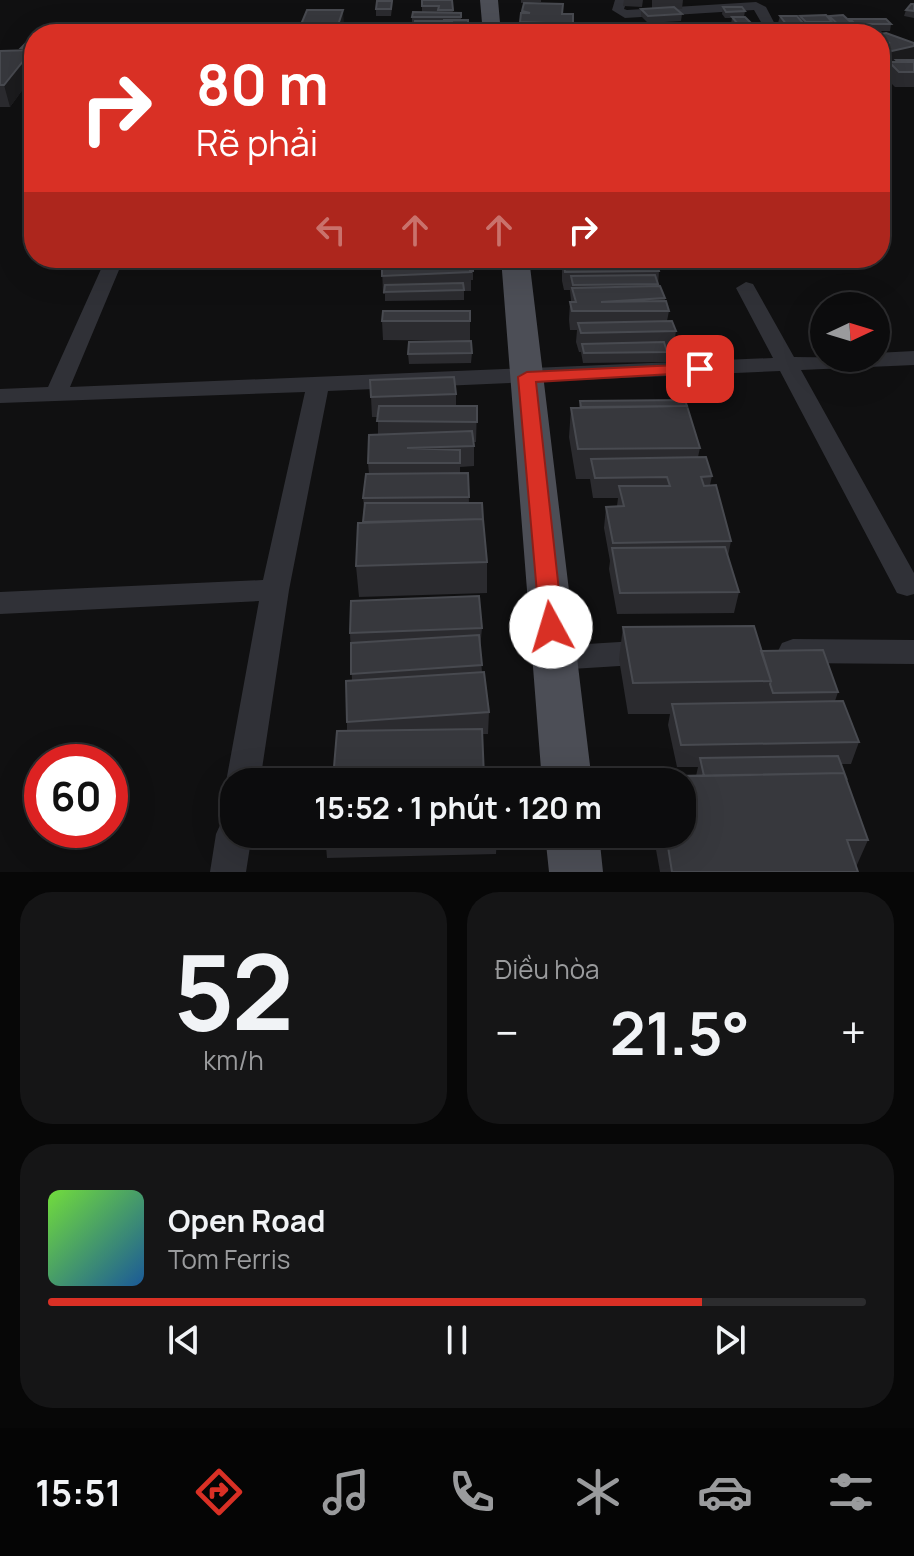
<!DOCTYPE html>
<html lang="vi">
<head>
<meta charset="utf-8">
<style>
	:root { --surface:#0c0c0d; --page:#151516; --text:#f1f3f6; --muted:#9a9b9d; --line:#2c2c2e; --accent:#d93025 }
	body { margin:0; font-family:Manrope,sans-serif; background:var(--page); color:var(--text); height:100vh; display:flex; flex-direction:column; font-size:30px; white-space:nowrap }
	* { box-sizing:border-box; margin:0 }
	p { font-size:26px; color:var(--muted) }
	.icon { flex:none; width:44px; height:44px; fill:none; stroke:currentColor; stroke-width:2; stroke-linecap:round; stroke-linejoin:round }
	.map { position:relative; height:872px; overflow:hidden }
	.sheet { display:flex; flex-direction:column; gap:20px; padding:20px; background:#070707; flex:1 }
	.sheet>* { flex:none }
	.top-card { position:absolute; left:24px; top:24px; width:866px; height:244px; border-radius:32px; box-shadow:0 8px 32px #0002,0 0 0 2px var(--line); background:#d93025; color:#fff; overflow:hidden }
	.needle { width:52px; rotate:86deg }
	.tools { position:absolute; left:810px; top:292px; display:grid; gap:16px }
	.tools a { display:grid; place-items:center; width:80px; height:80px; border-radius:50%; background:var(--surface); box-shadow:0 8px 32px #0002,0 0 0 2px var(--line); font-size:40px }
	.speed { position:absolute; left:24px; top:744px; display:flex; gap:16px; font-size:40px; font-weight:700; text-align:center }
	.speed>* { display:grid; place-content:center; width:104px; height:104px; border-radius:50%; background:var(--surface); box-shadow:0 8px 32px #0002,0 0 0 2px var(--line); line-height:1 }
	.speed .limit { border:12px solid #d22; background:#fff; color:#111 }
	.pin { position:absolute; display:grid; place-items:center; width:68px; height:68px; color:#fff; margin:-34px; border-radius:16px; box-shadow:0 4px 12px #0006 }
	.me { position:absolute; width:88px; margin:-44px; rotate:354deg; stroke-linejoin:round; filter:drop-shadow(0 0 6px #0008) }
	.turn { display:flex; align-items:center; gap:28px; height:168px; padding:0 40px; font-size:36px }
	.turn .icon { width:104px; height:104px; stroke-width:2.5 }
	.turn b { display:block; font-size:56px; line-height:68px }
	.lanes { display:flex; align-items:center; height:76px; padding:0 40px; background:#0003; justify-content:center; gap:40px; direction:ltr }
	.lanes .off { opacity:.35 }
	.big { font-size:60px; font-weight:700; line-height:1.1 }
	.sheet .tile { flex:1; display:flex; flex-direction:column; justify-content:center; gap:12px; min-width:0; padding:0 28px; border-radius:32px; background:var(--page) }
	.sheet .dial { align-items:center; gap:0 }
	.dial b { font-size:104px; line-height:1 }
	.song { display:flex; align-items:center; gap:24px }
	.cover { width:96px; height:96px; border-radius:12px; background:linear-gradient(135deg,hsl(100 70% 55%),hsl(210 70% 35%)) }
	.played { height:8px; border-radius:4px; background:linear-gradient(90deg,var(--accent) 80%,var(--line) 80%) }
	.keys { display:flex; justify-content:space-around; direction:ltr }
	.heat { display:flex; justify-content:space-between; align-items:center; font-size:44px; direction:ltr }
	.sheet .tiles { flex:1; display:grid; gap:20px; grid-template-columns:1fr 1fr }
	.tile:last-child { grid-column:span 2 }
	.trip { position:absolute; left:220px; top:768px; width:476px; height:80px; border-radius:32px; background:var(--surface); box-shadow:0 8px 32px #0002,0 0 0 2px var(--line); font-weight:700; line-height:80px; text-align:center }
	.menu { display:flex; height:128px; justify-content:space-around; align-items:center; background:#050505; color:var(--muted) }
	.menu .icon { width:56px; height:56px }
	.menu .current { color:var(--accent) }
	.menu b { font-size:36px; color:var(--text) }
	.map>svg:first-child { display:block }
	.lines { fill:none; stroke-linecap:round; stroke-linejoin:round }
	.street { fill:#303137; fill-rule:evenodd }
	.primary { fill:#4c4e56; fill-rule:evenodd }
	.wall { fill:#2b2b2f }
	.shaded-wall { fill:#1b1b1d }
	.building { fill:#37383d; stroke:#484a50; stroke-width:2 }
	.route { fill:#d93025; stroke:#8d1f18; stroke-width:2 }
</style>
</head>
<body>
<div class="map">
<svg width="914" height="872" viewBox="0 0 914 872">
	<rect width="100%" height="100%" fill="#101011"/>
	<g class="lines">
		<path class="street" d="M615,0H627L624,9L627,10L756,2L766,7L780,34H768L754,10L625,18L612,10Z
			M106,258H124L70,387L773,358L736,288L746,282L753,284L794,357L876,358V353L914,351V365L801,370L914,573V594L907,596L897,593L780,371L328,391L289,590L260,782H234V793L231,792L226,782L259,601L0,614V592L263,580L305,392L0,403V389L48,387Z
			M793,639L914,640V664L793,663L782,659L778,651L782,643Z
			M652,640L663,644L667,652L663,660L652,664L555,670L544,666L540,658L544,650L555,646Z
			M234,818V834H252L246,872H210L216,834L221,823Z"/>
		<path class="primary" d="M480,0H498L501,34H483Z
			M501,258H529L592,782H542Z
			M545,834H599L603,872H549Z"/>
	</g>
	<path class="wall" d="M422,0H452L453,13H461V20H468L469,34H414L415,24H412V17L422,12Z
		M521,0H541V2L521,3Z
		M624,0H643L642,7L623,6Z
		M652,0H683L682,9H676L682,14L681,21L648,23L641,16V9L657,8H652Z
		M524,3L562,14H573L572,34H519L520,22Z
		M914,4V18L904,16L906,10Z
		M723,7L745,11L744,17L756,28L755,34H769H740L731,24L732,18H725L722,14Z
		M392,8L391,16H376V9Z
		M780,16L799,19L800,16L829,18V16L849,21L850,19L891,24L890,31H857V34H840L831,26V29H808V34H773V32H785L778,23Z
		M686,23L701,34H688L685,29Z
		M653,25L667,33V34H653Z
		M880,34L914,60V87H895L885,77L888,66L880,62Z
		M34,43V55H33L34,74L10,107H0V51L22,50L21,48Z
		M411,258H475V270H473V280H471V291H464V300L385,301V294H383L382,267L411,262Z
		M562,258H646L647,261L659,271L658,286L665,298V301L669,311L667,321L676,331L673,350H667L666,362L583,363L581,352H579L576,342L577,330H570L569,320L570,302L571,301L570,290H564L562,281Z
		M470,311V341L383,340L382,321Z
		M472,353L471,363L409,364L408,354Z
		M456,394V406H477L476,442H474V466L460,467V473H468L469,503L483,519L487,562V593L359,597L356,566L363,522L364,507L363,498L369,474L368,463L378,435V417H372L371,397Z
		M580,401L700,448L698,457L712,476L710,485L731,541L728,556L739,592L734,613L617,614L609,569L610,561L604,528L606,507L617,506L618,498H593L590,479H576L569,437L571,408L579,407Z
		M623,627L761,651L838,692L835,701L859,742L851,764H841L868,840L856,867L858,872H660L655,844L658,834H682V782H674L676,776H696L698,767H677L668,725L670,714H628L619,659Z
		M482,628L480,649L482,672L489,712L488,734H482L484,782H334L347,731V722L352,681L350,633Z
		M325,834H497L496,854L327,858Z"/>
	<path class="shaded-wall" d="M343,10L344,24L341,34H335Z
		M914,46V60H896L895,64L889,62L892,51Z
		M32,50L34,61V74L10,107L4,85Z"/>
	<path class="building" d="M422,0H452L453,10H438L439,6H422Z
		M377,1H392L391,9H376Z
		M524,3L563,4L562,14H573V24L520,22L521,13H530L522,11Z
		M911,4H914V11L906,10Z
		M674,7L682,14L648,16L641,9Z
		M723,7H742L745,11L726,12Z
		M307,10H343L335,34H297Z
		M413,12L461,13V17H412Z
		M826,15L832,22H806L800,16Z
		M843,15L858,29H843L829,16Z
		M780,16H797L808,29H790Z
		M732,17H745L756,28L742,29Z
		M850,19H886L891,24H855Z
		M443,20H468V24H452V21Z
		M415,21H452V28H414Z
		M359,23H392L391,34H357Z
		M686,23H696L701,34H692Z
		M653,25H664L667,33H656Z
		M201,28L198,34H89L93,29Z
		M416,31H468L469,34H416Z
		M773,32H806L808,34H775Z
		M886,33L914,43V46L892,51L880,47V45L890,43L880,40V34Z
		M26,43H34V48H21Z
		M32,50L4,85H0V51Z
		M896,60H914V62H898Z
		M889,62H914V72H899Z
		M567,258H646L647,260L623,261L656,262L659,271L565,272L564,263H568Z
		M473,261V271H470L469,263L425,265V262Z
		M387,262H419V265L387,266Z
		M469,263L471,272L382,276V267Z
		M655,275L658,284L573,285L571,276Z
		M463,283L464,290L384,292L385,285Z
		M660,286L665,298L601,302L666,301L669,311H572L570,302H576L572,288Z
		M383,311H470V321H382Z
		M672,321L676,331L581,333L578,323Z
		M471,341L472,353L408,354L409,342Z
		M664,342L667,352L584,353L582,344Z
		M454,377L456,394L371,397L370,380Z
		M685,400L687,406L581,407L580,401Z
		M379,406H477V422L377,421Z
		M687,406L700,448L578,449L571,408Z
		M472,431L474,446L407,448L460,450V463H368L369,435Z
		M706,457L712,476L701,477L704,486L716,485L731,541L613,543L606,507L624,506L619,486H670L667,477L595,478L591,459Z
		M468,473L469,497L363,498L366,474Z
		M365,503H482L483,519L363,522Z
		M483,519L487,562L356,566L358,523Z
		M725,547L739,592L620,593L612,548Z
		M479,596L482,628L350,633L351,601Z
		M754,626L771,681L633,683L623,627Z
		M479,635L482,665L351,674V643Z
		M823,650L838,692L773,693L770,684L771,681L761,651Z
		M484,672L489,712L347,722L346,681Z
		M843,701L859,742L681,745L672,704Z
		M482,729L484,777L333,779L337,731Z
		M838,756L847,780L844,773L704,776L700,758Z
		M844,773L868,840H847L858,872H672L666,834H682V813H683L682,782H677L676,776Z
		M325,834H459L324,837Z"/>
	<path class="route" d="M700,364L706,365L709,369L706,372L536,382L563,627L559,633L551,636L544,633L540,627L518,377L527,372Z"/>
</svg>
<div class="tools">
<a><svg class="needle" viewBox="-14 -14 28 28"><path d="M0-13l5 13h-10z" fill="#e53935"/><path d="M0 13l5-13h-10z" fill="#9a9b9d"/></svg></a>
</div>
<div class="speed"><div class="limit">60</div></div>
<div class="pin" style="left:700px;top:369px;background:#d93025"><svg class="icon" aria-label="arrive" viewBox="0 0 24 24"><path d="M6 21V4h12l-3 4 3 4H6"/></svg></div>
<svg class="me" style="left:551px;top:627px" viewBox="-20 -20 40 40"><circle r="19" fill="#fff"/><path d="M0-13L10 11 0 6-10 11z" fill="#d93025"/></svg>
<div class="trip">15:52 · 1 phút · 120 m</div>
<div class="top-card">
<div class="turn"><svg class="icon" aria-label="right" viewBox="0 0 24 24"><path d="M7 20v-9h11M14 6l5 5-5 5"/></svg><div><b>80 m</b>Rẽ phải</div></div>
<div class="lanes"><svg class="icon off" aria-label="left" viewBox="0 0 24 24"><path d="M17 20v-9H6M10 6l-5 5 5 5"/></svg><svg class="icon off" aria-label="ahead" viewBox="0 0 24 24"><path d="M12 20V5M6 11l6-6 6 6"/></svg><svg class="icon off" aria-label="ahead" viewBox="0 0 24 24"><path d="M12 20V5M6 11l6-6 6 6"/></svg><svg class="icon" aria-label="right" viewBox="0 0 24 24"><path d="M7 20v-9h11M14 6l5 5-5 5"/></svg></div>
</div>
</div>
<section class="sheet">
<div class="tiles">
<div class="tile dial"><b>52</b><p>km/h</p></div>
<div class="tile"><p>Điều hòa</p>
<div class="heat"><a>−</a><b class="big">21.5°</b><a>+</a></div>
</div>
<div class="tile">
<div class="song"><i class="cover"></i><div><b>Open Road</b><p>Tom Ferris</p></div></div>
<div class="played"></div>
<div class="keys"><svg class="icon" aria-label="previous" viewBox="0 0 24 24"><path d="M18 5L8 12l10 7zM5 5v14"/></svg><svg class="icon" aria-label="pause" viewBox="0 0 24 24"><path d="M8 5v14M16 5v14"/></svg><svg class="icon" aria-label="next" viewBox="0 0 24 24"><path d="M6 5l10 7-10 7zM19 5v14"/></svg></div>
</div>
</div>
</section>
<nav class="menu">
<b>15:51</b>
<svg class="icon current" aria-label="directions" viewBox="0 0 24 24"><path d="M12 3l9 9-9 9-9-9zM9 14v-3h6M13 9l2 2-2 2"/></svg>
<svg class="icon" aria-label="music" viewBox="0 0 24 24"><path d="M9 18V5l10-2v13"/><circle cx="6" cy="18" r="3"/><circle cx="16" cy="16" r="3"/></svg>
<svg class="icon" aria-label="phone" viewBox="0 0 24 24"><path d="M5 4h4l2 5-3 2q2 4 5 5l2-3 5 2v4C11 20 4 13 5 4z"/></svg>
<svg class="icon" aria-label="climate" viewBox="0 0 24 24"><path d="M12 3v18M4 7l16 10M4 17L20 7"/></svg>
<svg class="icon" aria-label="car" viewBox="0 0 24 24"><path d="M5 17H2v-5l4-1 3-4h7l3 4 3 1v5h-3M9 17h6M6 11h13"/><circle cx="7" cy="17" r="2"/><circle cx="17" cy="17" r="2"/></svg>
<svg class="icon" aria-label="filters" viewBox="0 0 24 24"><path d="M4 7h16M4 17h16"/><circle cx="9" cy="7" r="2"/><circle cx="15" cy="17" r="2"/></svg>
</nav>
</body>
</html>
